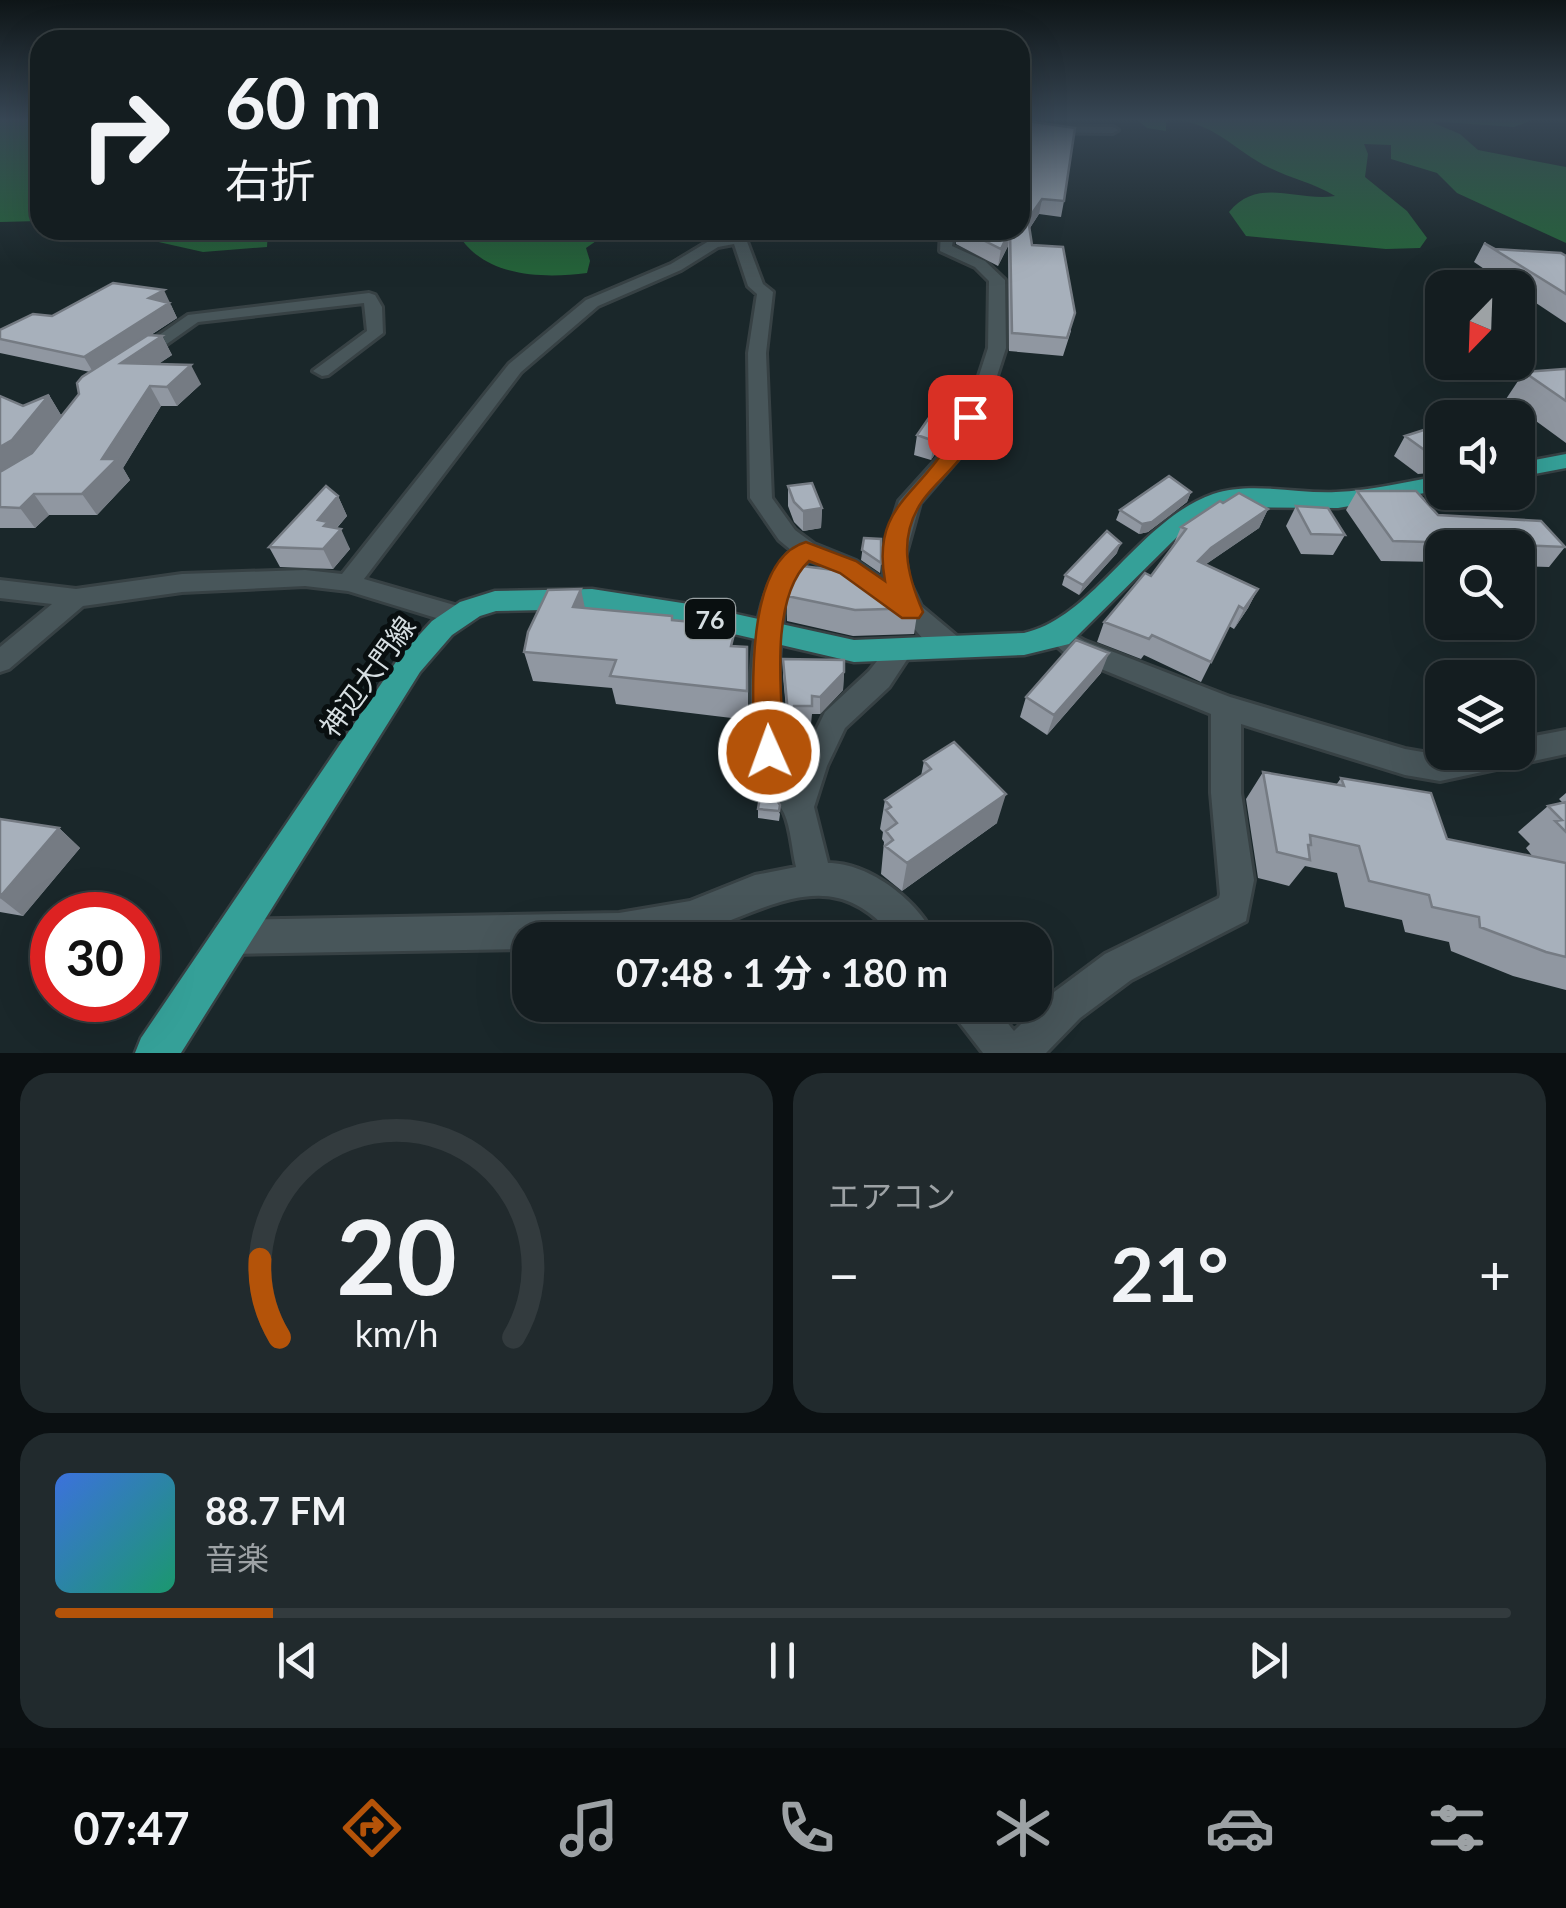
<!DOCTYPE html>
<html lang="ja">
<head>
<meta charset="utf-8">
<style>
	:root { --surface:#141d20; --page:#212a2d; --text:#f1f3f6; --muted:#9da2a5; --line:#333b3e; --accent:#b45309 }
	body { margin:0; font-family:Lato,"Noto Sans JP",sans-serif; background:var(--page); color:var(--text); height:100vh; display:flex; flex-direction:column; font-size:38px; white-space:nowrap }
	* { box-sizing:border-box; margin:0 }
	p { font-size:32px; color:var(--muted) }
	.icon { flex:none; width:55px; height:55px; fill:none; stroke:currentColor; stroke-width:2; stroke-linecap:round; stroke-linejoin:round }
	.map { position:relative; height:1053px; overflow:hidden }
	.drawer { display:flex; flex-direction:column; gap:20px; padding:20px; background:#0b1012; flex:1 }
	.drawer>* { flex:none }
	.guide { position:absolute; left:30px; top:30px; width:1000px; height:210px; border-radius:30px; box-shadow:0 10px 40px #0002,0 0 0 2px var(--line); background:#141d20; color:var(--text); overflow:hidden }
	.needle { width:65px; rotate:203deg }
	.tools { position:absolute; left:1425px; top:270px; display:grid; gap:20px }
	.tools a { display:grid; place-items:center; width:110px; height:110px; border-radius:20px; background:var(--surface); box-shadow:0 10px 40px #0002,0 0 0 2px var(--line); font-size:50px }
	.speed { position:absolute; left:30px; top:892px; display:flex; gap:20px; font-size:50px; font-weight:700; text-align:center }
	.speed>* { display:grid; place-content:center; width:130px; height:130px; border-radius:50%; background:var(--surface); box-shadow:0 10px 40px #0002,0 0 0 2px var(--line); line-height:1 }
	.speed .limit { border:15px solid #d22; background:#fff; color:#111 }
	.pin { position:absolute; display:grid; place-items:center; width:85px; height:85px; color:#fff; margin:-42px; border-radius:20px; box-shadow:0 5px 15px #0006 }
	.me { position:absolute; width:110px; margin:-55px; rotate:358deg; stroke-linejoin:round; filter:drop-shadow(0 0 8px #0008) }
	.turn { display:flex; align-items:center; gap:35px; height:210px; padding:0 30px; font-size:45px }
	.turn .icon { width:130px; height:130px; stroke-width:2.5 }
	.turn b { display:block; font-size:70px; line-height:85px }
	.big { font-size:75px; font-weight:700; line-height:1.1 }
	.drawer .widget { flex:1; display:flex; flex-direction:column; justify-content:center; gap:15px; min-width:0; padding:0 35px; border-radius:30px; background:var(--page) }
	.drawer .dial { align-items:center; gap:0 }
	.dial svg { height:260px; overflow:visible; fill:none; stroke:var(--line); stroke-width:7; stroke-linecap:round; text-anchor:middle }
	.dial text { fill:var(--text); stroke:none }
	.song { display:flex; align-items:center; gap:30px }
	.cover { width:120px; height:120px; border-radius:15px; background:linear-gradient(135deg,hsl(220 70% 55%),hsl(160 70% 35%)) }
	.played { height:10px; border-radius:5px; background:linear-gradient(90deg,var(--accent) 15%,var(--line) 15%) }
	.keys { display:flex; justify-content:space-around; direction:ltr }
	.heat { display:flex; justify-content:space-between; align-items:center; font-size:55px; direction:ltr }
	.drawer .tiles { flex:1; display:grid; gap:20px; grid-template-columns:1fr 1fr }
	.widget:last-child { grid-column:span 2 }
	.trip { position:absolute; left:512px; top:922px; width:540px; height:100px; border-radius:30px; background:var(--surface); box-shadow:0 10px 40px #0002,0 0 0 2px var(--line); font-weight:700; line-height:100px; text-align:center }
	.tabs { display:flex; height:160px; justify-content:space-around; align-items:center; background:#080c0d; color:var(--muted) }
	.tabs .icon { width:70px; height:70px }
	.tabs .on { color:var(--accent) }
	.tabs b { font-size:45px; color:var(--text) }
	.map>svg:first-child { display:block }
	.forest { fill:#25633a }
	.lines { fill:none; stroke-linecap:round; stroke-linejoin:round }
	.street-casing { stroke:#374144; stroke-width:6 }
	.primary-casing { stroke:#374144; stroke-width:5 }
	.street { fill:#48565a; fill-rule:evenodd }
	.primary { fill:#35a098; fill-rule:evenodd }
	.wall { fill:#9097a1 }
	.shaded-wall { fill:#757b83 }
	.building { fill:#a7b0bb; stroke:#757b83; stroke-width:2.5 }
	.route { fill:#b45309; stroke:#753606; stroke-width:2.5 }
	.labels { text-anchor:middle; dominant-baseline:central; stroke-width:10; stroke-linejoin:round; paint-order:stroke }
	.shield { fill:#090f10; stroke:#98a0a2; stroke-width:2.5 }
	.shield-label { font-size:25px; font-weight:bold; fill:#d6dee1 }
	.street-label { font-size:28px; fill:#d6dee1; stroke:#090f10 }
</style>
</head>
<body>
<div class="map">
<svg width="1566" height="1053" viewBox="0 0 1566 1053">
	<rect width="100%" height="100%" fill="#1a272a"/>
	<path class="forest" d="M0,119H40V221L0,222Z
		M1136,119H1535L1514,127L1429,121L1460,134L1478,150L1566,167V243L1457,193L1437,173L1391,159V145L1364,144L1368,154L1365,177L1407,211L1427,238L1420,248L1386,249L1246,236L1229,212C1258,176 1297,202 1335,196C1314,183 1292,179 1270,168C1233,150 1211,118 1166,120V131L1147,128Z
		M105,230H268L267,247L203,252Z
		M456,230H612L586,248L590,261L587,273C541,279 480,277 456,230Z"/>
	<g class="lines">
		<g class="street-casing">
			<path id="street" d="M1020,126L1113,127L1118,130L1113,133L1020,132Z
				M739,230H753L746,239L763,284L773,292L766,353L772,498L795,530L814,544L856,561L885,581L881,557L899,501L945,450L977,382L988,348L989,281L975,267L940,251L941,230H955L952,246L985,261L1005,280L1006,348L995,382L964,452L920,503L905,557L909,581L921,606L964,642L968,649L964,656C936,665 900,614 890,592L879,598L840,573L809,560C802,568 795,575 791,585C775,630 774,735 792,779L825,712L869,671L892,642L901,639L910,642L914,649L889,687L845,728L827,766L814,807L828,863C870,863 920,902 936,940H896C826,849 754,924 670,939C626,946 575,940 530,940V949L230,954L218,949L213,937L218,925L230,920L619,913L690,901L755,875L796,867C792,851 791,828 784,813C775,796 762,787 758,766C745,707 747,595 791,550L779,540L750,498L748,353L757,294L748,286L734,244L718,247L681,270L598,306L521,372L364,579L468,609L472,616L468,623L459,625L348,591L305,586L182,592L83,606L9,669L0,672V647L52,604L0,598V580L76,589L182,574L305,570L342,574L509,364L586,300L671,264L709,241L734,236Z
				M369,293L375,295L382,307L383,333L328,375L322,376L313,371L367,331L364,303L198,322L144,360H132L129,356L188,315Z
				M1059,626L1085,641L1230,697L1405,749L1440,755L1518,752V739L1566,730V754L1440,781L1405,775L1241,724V793L1254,880L1246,921L1131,980L1080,1018L1046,1053H983L956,1018L950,1005H993L1014,1031L1054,992L1105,954L1219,898L1220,894L1211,793V714L1067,655L1046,636L1050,629Z"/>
		</g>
		<g class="primary-casing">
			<path id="primary" d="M1566,454V468L1518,477V463Z
				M1442,476V490L1338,508L1225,507L1178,536L1069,644L1024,655L854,662L695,625L592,609L496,611L480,616L452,635L420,672L181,1053H135L141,1038L400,656L432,621L460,602L495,591L592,589L695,605L854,640L1024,633C1093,618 1139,520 1213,494C1251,481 1297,494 1336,492C1371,491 1407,481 1442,476Z"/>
		</g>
		<use href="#street" class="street"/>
		<use href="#primary" class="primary"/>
	</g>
	<path class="wall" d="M1020,120L1064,201L1061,217L1039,214L1030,228L1032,245L1071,331L1063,356L1009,351L1008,246L998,266L956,244V230H1020Z
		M1484,243L1495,249L1566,256V323L1518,291V288H1512L1474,262Z
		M171,305L177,318L151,335L162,336L172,355L158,364L201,384L177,406H161L123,468L130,480L97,515H49L35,528H0V396L23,406L49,395L61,415L79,394L90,372L0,353V330L52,316Z
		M1566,369V443L1506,399L1524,372Z
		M1442,426V472L1418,474L1394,456L1405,436Z
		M917,435L947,436L931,460L914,455Z
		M788,486L822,508L821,528L803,531L794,522L788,506Z
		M1357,491L1438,515L1565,547L1549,567L1518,566V548H1442V562L1381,561L1346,510Z
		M1191,492L1187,502L1148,532L1139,534L1116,520L1120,510Z
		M338,496L347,516L337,528L350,549L333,569L280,567L269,547Z
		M1223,503L1268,509L1259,528L1206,564L1258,589L1248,608L1234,629L1229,626L1201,682L1144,655L1141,659L1097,642L1104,622L1151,576L1173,546L1181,527Z
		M1296,506L1345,535L1333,555L1301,554L1286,526Z
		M864,538L881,563L880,573L861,560Z
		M1117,553L1079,595L1062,585L1065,575Z
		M787,596L918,608L914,634L853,636L787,621Z
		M585,608L703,623V627L736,647L748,676V720L616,704L612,688L533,681L524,652Z
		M783,659L844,672L843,690L820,714H812L811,724H794L791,764L783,676Z
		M1101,673L1047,735L1020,717L1026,697Z
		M924,761L997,823L902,891L881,874L884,842L882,839L883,832L880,829L885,800L921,776Z
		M1263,772L1336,785L1341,778L1447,839L1533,857L1526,848L1530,844L1518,832L1548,806L1562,802L1559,799L1566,793V990L1513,976L1451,951L1449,942L1405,932L1402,920L1345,907L1337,873L1305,866L1289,886L1258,878L1246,799Z
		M763,779L780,814L779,821L758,818V809Z
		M0,819L59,828L80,848L23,916L0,912Z"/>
	<path class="shaded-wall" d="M1042,199L1039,214L1025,235L1028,219Z
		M1010,230L1008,246L998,266L1001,249Z
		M164,290L177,318L93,372L84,357L149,298Z
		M162,336L172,355L132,382L121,363Z
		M191,365L201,384L177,406L167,387Z
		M150,386L161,406L123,468L130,480L97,515L82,494L102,459Z
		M49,395L61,415L26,460L0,478V447Z
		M950,417L947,436L931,460L934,441Z
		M1191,492L1187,502L1148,532L1139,534L1142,524Z
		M34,494L49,515L35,528L20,508Z
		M338,496L347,516L333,532L341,529L350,549L333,569L323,549L318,520Z
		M822,508L821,528L803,531V511Z
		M1268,509L1259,528L1202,567L1198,561L1211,548Z
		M1121,543L1117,553L1079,595L1083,585Z
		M581,589L587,618L573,607Z
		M1258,589L1248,608L1234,629L1244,609Z
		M1109,653L1101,673L1047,735L1054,715Z
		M844,672L843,690L820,714V697Z
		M1006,794L997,823L902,891L907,863Z
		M59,828L80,848L23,916L0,898Z"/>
	<path class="building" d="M1020,120L1075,128L1064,201L1042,199L1028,219L1032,245L1063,247L1075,313L1067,338L1012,333L1010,230L1001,249L963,230H1020Z
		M1484,243L1495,249L1561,253L1566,256V294Z
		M113,283L164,290L149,298L169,303L84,357L0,339V330L33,314L52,316Z
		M148,335L162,336L121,363L191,365L167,387L150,386L102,459H117L82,494H34L20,508L0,507V472L32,453L79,394L77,383L82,377Z
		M1564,369H1566V401L1524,372Z
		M49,395L12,440L0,447V396L23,406Z
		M933,412L950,417L934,441L917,435Z
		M1442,426V454H1430L1405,436L1430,428Z
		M1169,476L1191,492L1152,522L1142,524L1120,510Z
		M812,483L822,508L803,511L794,502L788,486Z
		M326,486L338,496L318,520L328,522L324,526L341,529L323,549L269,547Z
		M1357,491H1416L1438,515L1541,521L1565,547L1491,544L1494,548H1466L1463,543L1393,541Z
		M1239,493L1268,509L1211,548L1198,561L1258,589L1244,609L1239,606L1211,662L1152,635L1149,639L1104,622L1145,573L1151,576L1186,529L1181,527L1220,501L1223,503Z
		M1296,506L1328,508L1345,535L1311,534Z
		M1107,531L1121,543L1083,585L1065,575Z
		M864,538L881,539V563L862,550Z
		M794,565L858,573L859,565L918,608L855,610L787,596Z
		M581,589L573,607L672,616V620L703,623L701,627L735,630L731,646L747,647V691L610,676L616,660L524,652L528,632L548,590Z
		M1076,640L1109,653L1054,715L1026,697Z
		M783,659L844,660V672L820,697L812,696V706H794L791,746Z
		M954,742L1006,794L907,863L885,846L893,840L886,831L897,823L886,810L891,807L885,800L931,769L924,761Z
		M1263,772L1344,786L1341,778L1431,793L1447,839L1566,863V957L1546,952L1480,927L1479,917L1432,907L1429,895L1369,881L1359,846L1310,835L1311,845H1308L1310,860L1277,852Z
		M763,779L780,805L779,811L758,809Z
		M1566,802V832L1555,821L1562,820L1548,806Z
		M0,819L59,828L0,897Z"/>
	<linearGradient id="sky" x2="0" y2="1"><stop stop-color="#0e1517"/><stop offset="0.45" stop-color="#384755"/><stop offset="1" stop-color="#384755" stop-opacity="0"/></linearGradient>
	<rect width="1566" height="266" fill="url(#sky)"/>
	<path class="route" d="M970,411L980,417C975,428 970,442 964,453C953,470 935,483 923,500C897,537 907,575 923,612L919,618H902L840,573L809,561C768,599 782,699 784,752L780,761L769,764L759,761L754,752C754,700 742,560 806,542L856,561L885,581C872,510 913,498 945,449C953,438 957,424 963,413Z"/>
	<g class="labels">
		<rect class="shield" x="685" y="599" width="50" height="40" rx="8"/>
		<g class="shield-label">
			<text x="710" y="619">76</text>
		</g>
		<g class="street-label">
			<text transform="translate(367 676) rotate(-54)">神辺大門線</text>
		</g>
	</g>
</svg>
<div class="tools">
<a><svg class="needle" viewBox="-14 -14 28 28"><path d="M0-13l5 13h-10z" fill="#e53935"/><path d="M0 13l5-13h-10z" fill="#9da2a5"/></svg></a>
<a><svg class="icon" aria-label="sound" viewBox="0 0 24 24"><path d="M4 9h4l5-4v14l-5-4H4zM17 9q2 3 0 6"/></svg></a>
<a><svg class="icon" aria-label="search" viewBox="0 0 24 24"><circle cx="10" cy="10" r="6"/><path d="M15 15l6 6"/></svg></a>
<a><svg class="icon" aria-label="layers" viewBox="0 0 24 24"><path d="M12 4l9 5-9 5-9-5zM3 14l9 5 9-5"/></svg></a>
</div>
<div class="speed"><div class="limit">30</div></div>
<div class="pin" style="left:970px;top:417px;background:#d93025"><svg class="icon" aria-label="arrive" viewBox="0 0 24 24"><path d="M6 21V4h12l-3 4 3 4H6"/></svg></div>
<svg class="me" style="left:769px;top:752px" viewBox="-20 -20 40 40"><circle r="17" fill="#b45309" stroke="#fff" stroke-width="3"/><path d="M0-11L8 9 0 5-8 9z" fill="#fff"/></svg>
<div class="trip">07:48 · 1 分 · 180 m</div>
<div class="guide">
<div class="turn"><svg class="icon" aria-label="right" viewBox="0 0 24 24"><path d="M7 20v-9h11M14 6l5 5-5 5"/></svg><div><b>60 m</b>右折</div></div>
</div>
</div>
<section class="drawer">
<div class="tiles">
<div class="widget dial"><svg viewBox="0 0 100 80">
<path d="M14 69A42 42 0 1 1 86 69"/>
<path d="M14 69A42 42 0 0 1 8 45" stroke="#b45309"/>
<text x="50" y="56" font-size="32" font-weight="700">20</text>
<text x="50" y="72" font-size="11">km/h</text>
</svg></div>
<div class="widget"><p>エアコン</p>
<div class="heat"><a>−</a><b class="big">21°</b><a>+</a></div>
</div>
<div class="widget">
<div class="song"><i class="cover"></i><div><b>88.7 FM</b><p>音楽</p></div></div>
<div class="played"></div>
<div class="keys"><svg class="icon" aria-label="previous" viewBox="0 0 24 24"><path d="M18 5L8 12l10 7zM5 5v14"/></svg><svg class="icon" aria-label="pause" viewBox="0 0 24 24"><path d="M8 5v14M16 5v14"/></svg><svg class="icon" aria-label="next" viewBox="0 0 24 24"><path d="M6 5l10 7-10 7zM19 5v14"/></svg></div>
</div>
</div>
</section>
<nav class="tabs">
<b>07:47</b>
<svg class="icon on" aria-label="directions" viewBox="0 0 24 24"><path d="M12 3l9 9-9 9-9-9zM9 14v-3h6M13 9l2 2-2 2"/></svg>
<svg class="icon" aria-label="music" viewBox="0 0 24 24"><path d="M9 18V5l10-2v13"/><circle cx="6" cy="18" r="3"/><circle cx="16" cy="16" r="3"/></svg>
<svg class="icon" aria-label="phone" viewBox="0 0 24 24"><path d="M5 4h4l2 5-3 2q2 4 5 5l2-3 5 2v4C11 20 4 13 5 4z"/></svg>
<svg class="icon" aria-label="climate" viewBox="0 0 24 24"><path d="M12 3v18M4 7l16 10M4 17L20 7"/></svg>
<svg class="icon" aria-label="car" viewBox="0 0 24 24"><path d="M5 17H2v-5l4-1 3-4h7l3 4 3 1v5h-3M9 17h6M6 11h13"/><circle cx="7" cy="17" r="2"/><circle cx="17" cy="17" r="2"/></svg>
<svg class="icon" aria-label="filters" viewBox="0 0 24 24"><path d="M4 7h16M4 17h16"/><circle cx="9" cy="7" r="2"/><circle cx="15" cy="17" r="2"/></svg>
</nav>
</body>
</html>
